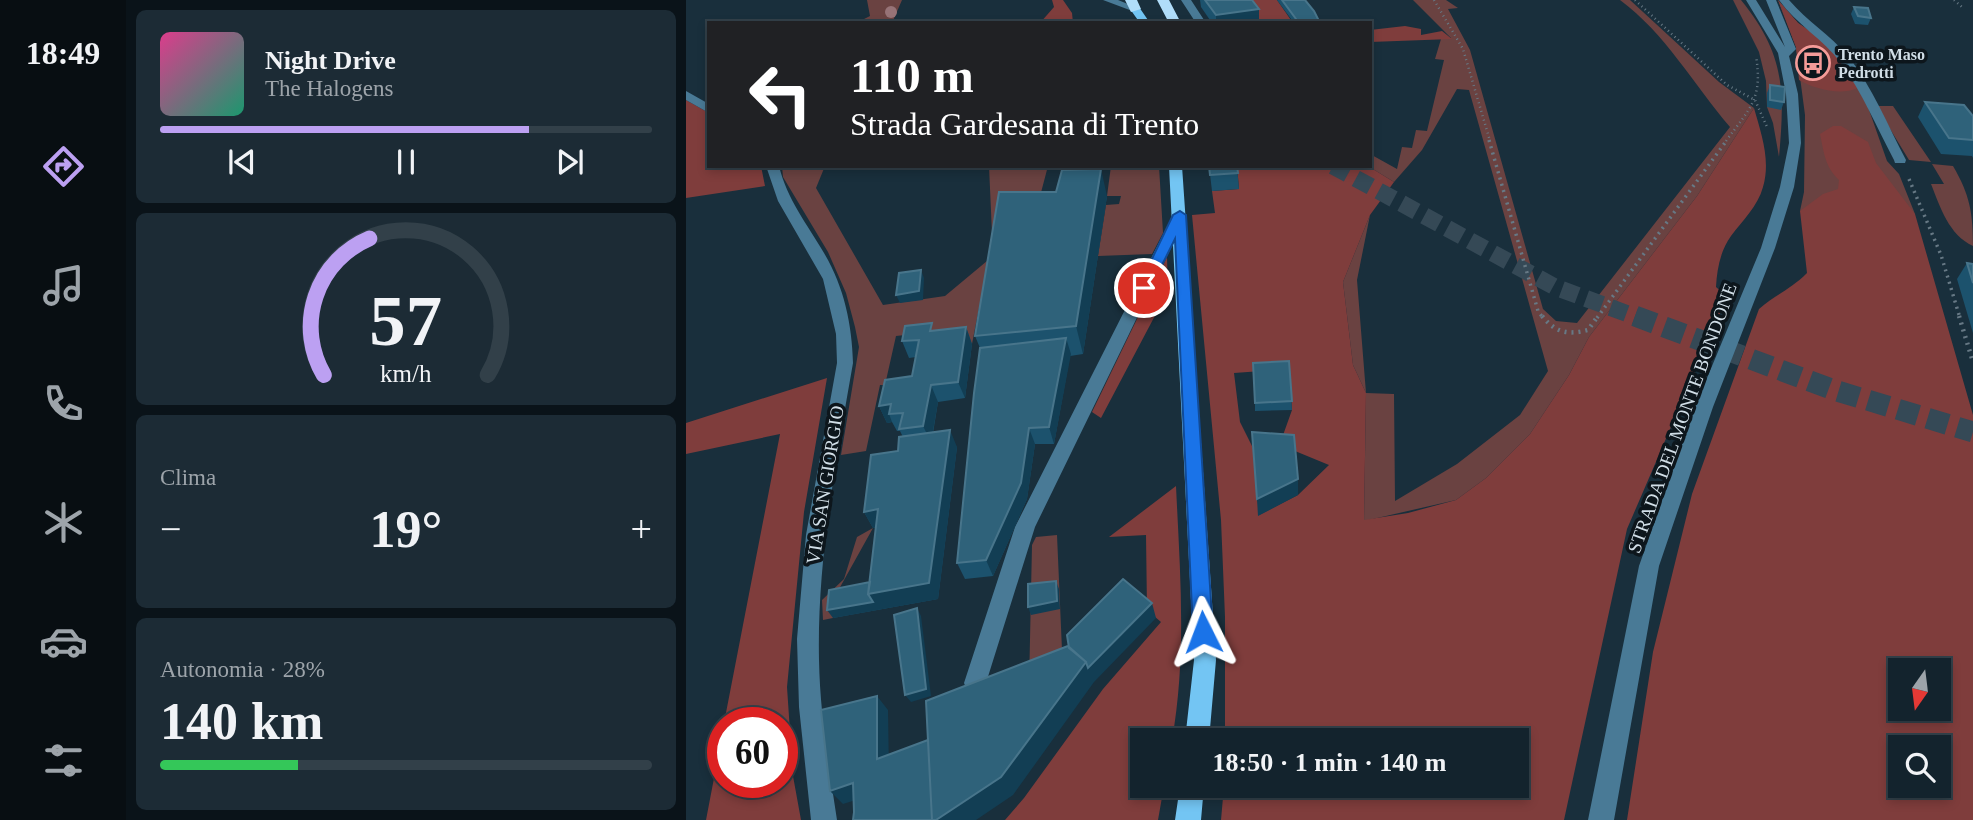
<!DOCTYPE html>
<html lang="it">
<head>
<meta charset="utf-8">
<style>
	:root { --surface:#13232d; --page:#1c2b35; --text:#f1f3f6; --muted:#9da4aa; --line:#324049; --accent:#bca0f2 }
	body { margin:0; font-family:Georgia,serif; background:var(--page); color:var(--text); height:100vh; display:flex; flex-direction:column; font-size:26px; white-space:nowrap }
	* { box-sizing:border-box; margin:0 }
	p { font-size:23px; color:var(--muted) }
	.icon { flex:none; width:38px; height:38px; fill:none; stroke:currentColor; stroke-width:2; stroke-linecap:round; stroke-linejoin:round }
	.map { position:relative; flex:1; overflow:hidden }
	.details { display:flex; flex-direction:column; gap:10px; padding:10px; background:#0a1319; width:560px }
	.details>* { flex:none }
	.banner { position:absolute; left:21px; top:21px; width:665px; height:147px; border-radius:0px; box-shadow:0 4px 10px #0003,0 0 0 2px var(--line); background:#202124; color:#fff; overflow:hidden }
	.needle { width:46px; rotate:194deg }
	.tools { position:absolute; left:1202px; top:658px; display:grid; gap:14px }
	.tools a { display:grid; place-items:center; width:63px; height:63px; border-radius:0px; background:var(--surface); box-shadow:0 4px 10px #0003,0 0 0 2px var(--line); font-size:35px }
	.speed { position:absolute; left:21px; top:707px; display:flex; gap:14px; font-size:35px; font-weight:700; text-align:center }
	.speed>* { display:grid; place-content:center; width:91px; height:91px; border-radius:50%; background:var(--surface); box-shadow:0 4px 10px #0003,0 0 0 2px var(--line); line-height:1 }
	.speed .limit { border:10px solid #d22; background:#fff; color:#111 }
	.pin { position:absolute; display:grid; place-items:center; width:60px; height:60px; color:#fff; margin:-30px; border:4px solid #fff; border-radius:50%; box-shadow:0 2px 7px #0007 }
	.me { position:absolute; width:77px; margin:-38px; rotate:357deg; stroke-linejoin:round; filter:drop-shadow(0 0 5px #0008) }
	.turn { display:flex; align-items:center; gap:24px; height:147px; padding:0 28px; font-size:32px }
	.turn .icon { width:91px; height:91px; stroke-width:2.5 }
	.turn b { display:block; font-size:49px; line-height:60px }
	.big { font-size:52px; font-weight:800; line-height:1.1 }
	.details .tile { flex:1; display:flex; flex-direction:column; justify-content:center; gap:10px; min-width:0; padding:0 24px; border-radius:10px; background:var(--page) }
	.details .dial { align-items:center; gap:0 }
	.dial svg { height:182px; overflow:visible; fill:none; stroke:var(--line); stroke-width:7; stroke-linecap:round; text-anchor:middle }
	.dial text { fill:var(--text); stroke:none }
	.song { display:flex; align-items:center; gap:21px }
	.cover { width:84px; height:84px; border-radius:10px; background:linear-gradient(135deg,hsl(330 70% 55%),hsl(160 70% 35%)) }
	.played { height:7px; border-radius:4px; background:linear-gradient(90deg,var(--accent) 75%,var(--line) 75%) }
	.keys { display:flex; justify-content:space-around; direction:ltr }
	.heat { display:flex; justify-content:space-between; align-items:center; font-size:38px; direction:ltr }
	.charge { height:10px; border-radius:5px; background:linear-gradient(90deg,#34c759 28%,var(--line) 0) }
	.trip { position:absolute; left:444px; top:728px; width:399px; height:70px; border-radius:0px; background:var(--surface); box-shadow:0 4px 10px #0003,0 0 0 2px var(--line); font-weight:800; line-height:70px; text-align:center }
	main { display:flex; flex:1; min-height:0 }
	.dock { display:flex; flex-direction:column; width:126px; justify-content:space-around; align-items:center; background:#080e12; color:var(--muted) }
	.dock .icon { width:49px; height:49px }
	.dock .on { color:var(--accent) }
	.dock b { font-size:32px; color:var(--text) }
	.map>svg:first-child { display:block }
	.green { fill:#6a4241 }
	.forest { fill:#7f3d3c; fill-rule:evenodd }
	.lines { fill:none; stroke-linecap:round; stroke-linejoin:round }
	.highway-tunnel-far1 { stroke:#354956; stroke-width:17; stroke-dasharray:17 9; stroke-linecap:butt }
	.highway-tunnel { stroke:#354956; stroke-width:21; stroke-dasharray:21 10; stroke-linecap:butt }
	.path-far2 { stroke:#677985; stroke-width:2.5; stroke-dasharray:1 3.5; stroke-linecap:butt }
	.path-far1 { stroke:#677985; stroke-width:3.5; stroke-dasharray:2 4.5; stroke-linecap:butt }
	.path { stroke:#677985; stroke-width:4.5; stroke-dasharray:2 5; stroke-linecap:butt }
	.minor { fill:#497a96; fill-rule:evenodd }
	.major { fill:#73c5f3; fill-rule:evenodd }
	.highway { fill:#b0ddf9; fill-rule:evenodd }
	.tree { fill:#977377 }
	.wall { fill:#1c526d }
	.shaded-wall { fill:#123e54 }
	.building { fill:#2f627a; stroke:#48758b; stroke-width:2 }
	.route { fill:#1a73e8; stroke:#114b97; stroke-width:2 }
	.labels { text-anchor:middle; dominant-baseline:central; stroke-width:7; stroke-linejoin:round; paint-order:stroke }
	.far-poi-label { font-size:16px; font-weight:bold; fill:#d1dee7; stroke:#0d161c; text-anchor:start }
	.street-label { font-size:19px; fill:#d1dee7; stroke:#0d161c }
</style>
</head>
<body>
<main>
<nav class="dock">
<b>18:49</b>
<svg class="icon on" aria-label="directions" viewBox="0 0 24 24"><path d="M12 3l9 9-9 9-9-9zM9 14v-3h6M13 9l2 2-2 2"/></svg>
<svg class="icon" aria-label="music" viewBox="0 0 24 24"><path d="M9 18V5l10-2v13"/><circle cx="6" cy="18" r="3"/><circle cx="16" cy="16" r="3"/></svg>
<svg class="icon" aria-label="phone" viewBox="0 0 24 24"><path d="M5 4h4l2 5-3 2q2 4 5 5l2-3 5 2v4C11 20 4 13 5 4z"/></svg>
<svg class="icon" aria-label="climate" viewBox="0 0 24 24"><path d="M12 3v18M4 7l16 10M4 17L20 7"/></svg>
<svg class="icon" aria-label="car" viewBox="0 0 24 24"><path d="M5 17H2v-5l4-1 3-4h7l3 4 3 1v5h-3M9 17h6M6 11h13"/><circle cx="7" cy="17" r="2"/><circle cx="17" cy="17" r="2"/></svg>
<svg class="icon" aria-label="filters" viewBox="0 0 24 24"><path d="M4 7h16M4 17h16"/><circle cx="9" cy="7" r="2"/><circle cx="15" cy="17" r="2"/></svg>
</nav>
<section class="details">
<div class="tile">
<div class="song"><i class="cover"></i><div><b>Night Drive</b><p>The Halogens</p></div></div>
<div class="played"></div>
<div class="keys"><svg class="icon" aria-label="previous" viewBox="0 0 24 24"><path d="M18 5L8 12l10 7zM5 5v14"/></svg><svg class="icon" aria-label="pause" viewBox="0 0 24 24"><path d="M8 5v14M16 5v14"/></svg><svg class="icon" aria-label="next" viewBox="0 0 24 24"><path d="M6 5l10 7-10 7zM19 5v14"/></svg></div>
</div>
<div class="tile dial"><svg viewBox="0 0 100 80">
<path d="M14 69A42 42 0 1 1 86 69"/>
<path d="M14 69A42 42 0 0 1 34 9" stroke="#bca0f2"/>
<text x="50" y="56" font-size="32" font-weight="700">57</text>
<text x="50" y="72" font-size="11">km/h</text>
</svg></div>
<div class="tile"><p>Clima</p>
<div class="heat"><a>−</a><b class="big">19°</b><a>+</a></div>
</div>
<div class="tile"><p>Autonomia · 28%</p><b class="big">140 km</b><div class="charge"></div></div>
</section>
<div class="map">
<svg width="1287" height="820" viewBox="0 0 1287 820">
	<rect width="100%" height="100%" fill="#192f3c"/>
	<path class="green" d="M181,0H216L206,23H170L184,16Z
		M727,0H760L772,8L762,9L784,50L857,309L870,321L891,323L1044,127C1008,85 979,33 934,0H944L1033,82L1068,108L1011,196L903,337L883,375L844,434L800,478L770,500L678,521L680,393L667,365L657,282L684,215L671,280L680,393L708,394L709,501L771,464L834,415L862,371L783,90L771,89L736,150L708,182L682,166H684V154L711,169L716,147L726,148L730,130L741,131L758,60L749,59L755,39L765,38Z
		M1047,0H1055C1099,54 1099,91 1093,157L1087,123L1081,107L1080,81L1073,52Z
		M1092,0L1112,23L1134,38L1158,62L1182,107L1201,161L1213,174L1229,214C1188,199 1155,200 1114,211L1118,192L1119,115L1110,47Z
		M1190,106H1207L1245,162L1223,160Z
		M1246,164L1267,166C1284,195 1287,213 1287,246C1263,235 1254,207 1245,184H1258Z
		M96,166H139L130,188L197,305L259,296L307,256L303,166H362L348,219L308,306L293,308L286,344L264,346L265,330L210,336L199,385H194L180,451L155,455L173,347L169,327L160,293L142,252L97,177Z
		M425,166H473L477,233L466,254L412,256L420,205L433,204L435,196H421Z
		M187,528L148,598L147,618L137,620L136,600L158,579L171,537Z
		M371,535L377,673L343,686L346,545L350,537Z"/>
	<path class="forest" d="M366,0H377L386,13L387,23H354L368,7Z
		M557,0H591L607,23H573Z
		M1092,0L1112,23L1134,38L1158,62L1172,88C1154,96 1129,89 1113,80L1110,47Z
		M719,26L735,29V35L756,31L766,39L684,42V30Z
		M0,100L23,113V166H75L79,186L0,198Z
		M1068,108C1075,133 1085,160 1077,187C1072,206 1056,221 1045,236C1034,251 1031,270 1030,287L1041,297L941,529L878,820H535L538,786H831V740H539V617L535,520L506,215L529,213L526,191L553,189L551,166H682L708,182L684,215L657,282L667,365L680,393L678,520L722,513L770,500L800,478L844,434L883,375L903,337L1011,196ZM603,369L606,410L596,438L609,451L643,465L612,495L573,515L567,448L554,422L548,373Z
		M1147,126H1155L1182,142L1190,163L1229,214L1287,415V820H941L967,652L1006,494L1073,309C1090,294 1104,290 1121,273L1114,211L1137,194L1152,189L1153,180C1139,167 1138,153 1134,134ZM1214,670H1253V709H1214ZM1214,747H1253V786H1214Z
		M481,257L482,291L415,418L406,412Z
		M141,378L118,512L101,687L107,776L115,820H20L37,731V782H96V723H38L94,434L0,454V423Z
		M490,486C494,572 501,655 486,740H457V786H478L472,820H319L338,798L417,689L475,622L461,610L460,535L423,537Z"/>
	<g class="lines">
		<path class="highway-tunnel-far1" d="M647,166L869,287L953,318"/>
		<path class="highway-tunnel" d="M949,316L1148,390L1287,432"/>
		<path class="path-far2" d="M748,0L777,49L804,141
			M949,0L1041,85L1069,100L1081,127
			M1268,0L1276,7
			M1040,141C1064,108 1077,99 1070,56"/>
		<path class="path-far1" d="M803,140L852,311L857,318
			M1223,179L1255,255L1274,318
			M911,318L1041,140"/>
		<path class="path" d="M856,316C870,333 882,335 902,330L912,316
			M1273,316L1287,362"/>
		<path class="minor" d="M417,0H432L454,9L449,12Z
			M495,0H505L520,23H510Z
			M1060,0H1070L1099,47L1080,0H1090L1110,49L1103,56L1112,94L1115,143L1108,187L1089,248L1027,407L973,566L928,820H902L953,566L1009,407L1075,248L1094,187L1103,143L1100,94L1092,53Z
			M1093,0H1103C1121,21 1144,35 1162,56C1186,86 1202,126 1220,160L1219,163H1209L1208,160C1191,128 1176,92 1155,63C1137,39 1111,25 1093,0Z
			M0,91L23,104V113L0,100Z
			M80,166H93C101,199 121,224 138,253C158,287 166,324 167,363C150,461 131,560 133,660C134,714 143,767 151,820H125L113,707L111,639L120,535L151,363L150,334L137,279L92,201Z
			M494,211L501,215L349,527L300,683L297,690L289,693L281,690L278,683L329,527L487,215Z"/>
		<path class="major" d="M445,7H453L464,23H454L444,9Z
			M483,166H496L530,660L523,740H499L508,660Z
			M494,786H518L515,820H489Z"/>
		<path class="highway" d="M439,0H451L455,9L445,12Z
			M471,0H483L495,23H483Z"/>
	</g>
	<circle class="tree" cx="205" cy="12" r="6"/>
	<path class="wall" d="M514,0H566L573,9V23H526L515,7Z
		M591,0H619L634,23H608Z
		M1168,7L1185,18L1182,25L1169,24L1165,14Z
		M1084,85L1098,102L1095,110L1081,107V93Z
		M1239,102L1287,116V158L1286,156L1255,154L1232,117Z
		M523,166H551L553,189L526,191Z
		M421,196L397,354L384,356L368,444H349L341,499L307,576L279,579L271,563L294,348L289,336Z
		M1281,263L1287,264V333L1271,279Z
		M280,327L286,344L279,398L252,402L247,433L271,447L252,599L147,618L184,582L190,528H187L178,512L212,451L217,437L214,431H211L206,422L201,423L193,406L226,376L230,357L223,358L216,341L249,331Z
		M603,361L606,410L569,411V403Z"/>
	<path class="shaded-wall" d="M573,9V23H530V15Z
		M415,169L421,196L397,354L390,326Z
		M235,270L238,278L237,300L214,303L210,295Z
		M280,327L286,344L279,398L272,382Z
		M380,338L385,354L368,444L363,427Z
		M245,385L252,402L245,442L237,426Z
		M205,404L203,414L206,422L201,423L193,406Z
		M343,428L349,444L341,499L307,576L300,560Z
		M264,430L271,447L252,599L147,618L141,610L182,594Z
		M612,479V495L572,516L571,499Z
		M192,509L202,526L187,528L178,512Z
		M370,581L373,589L374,609L345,615L342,607Z
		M466,603L470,618L408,682L402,668Z
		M231,608L235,616L245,696L225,702L219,695Z
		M400,662L408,682L327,795L290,820H250Z
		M191,696L202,710L203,773L191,759Z
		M167,783L179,797L157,804L144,791Z"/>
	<path class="building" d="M519,0H566L573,9L530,15Z
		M596,0H619L628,11L634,23H613Z
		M1168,7L1182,8L1185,18L1172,16Z
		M1084,85L1099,87L1098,102L1084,100Z
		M1239,102L1278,105L1287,116V140L1263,138Z
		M523,166H551L552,173L524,175Z
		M415,169L390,326L289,336L313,192H370L376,170Z
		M1281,263L1287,264V283Z
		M235,270L233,291L210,295L213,273Z
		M246,323L244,331L280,327L272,382L245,385L237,426L213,429L217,413L203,414L205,404L193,406L199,380L226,376L233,340L216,341L219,326Z
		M380,338L363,427L343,428L335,483L300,560L271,563L288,393L294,348Z
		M603,361L606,401L569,403L567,363Z
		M264,430L243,583L182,594L192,509L178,512L185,455L212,451L213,437Z
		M566,432L608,435L612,479L571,499Z
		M437,579L466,603L402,668L400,662L383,648L381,635Z
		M370,581L371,601L342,607V584Z
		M184,582L182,594L187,602L141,610L143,590Z
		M231,608L240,689L219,695L208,615Z
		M382,646L400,662L315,777L250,820H246L240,701Z
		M191,696V759L242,740L246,820H167L168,812L167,783L144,791L135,710Z"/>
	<path class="route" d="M494,211L500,215L527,632L524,638L517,641L510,638L507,632L489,239L463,291H454L452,288L487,215Z"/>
	<defs>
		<g id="bus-ring" transform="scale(1.75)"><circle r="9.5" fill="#0d161c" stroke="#f59b98" stroke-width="1.5"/><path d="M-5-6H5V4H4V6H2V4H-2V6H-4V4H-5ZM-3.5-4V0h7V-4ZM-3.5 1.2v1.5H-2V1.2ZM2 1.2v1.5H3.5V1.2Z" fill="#f59b98"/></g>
	</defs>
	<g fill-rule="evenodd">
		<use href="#bus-ring" x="1127" y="63"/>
	</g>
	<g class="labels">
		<g class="far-poi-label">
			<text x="1152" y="54">Trento Maso<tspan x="1152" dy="18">Pedrotti</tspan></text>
		</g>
		<g class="street-label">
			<text transform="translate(996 418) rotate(-70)">STRADA DEL MONTE BONDONE</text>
			<text transform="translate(139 485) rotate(-81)">VIA SAN GIORGIO</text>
		</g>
	</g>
</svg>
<div class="tools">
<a><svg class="needle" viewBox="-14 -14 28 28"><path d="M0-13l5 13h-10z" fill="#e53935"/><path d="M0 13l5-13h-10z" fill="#9da4aa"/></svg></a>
<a><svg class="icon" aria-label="search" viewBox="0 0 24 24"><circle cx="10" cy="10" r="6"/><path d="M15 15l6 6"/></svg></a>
</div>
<div class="speed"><div class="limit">60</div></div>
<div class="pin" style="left:458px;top:288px;background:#d93025"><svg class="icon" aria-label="arrive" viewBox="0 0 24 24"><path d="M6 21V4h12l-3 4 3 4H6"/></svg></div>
<svg class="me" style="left:517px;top:632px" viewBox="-20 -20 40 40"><path d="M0-17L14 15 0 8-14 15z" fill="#1a73e8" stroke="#fff" stroke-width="4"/></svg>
<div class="trip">18:50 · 1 min · 140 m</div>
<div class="banner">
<div class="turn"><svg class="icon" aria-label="left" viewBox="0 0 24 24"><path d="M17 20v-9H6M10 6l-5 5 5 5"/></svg><div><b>110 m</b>Strada Gardesana di Trento</div></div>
</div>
</div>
</main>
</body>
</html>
